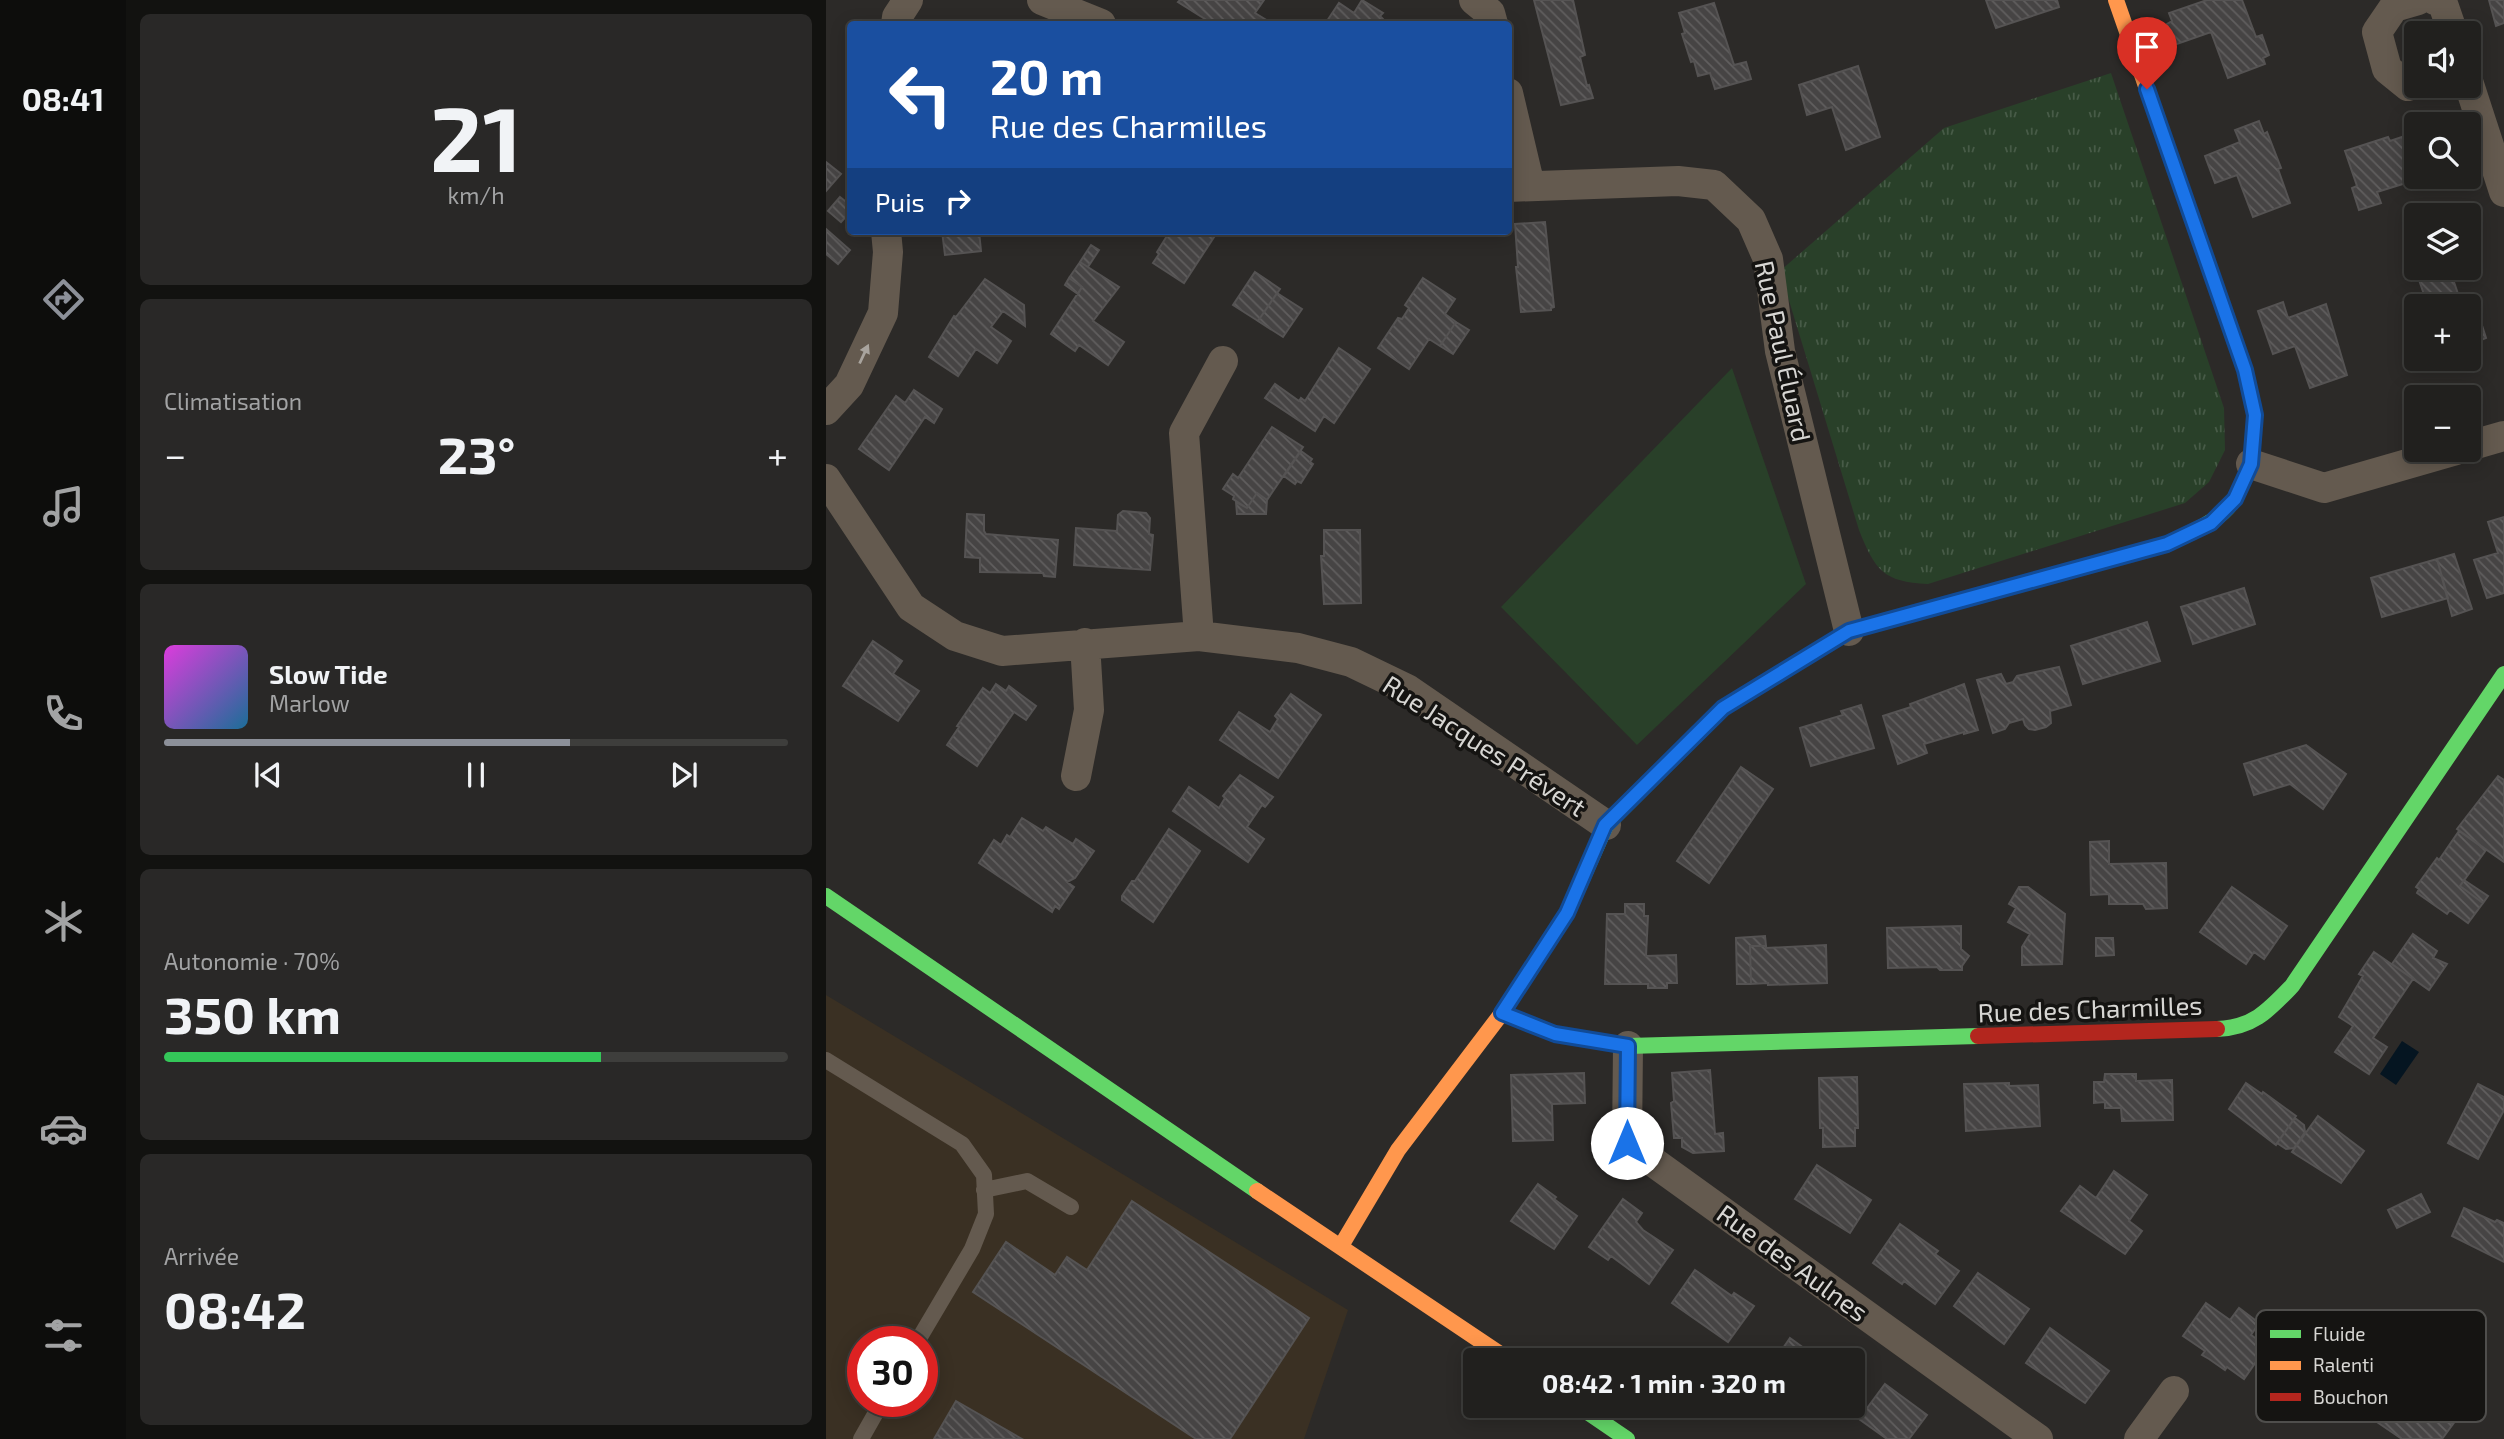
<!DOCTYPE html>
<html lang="fr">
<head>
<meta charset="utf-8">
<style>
	:root { --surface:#21201e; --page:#292827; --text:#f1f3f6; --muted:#a2a3a4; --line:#3e3e3c; --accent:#8c9099 }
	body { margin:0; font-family:"Exo 2",sans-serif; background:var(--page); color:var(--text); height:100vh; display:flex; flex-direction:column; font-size:26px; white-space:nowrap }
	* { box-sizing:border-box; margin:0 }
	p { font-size:23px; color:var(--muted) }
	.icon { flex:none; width:38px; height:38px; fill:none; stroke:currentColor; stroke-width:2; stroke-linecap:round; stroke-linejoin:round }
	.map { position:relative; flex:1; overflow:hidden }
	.panel { display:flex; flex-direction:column; gap:14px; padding:14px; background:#121210; width:700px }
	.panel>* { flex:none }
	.hud { position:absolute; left:21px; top:21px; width:665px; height:214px; border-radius:7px; box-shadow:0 4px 18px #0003,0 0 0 2px var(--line); background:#1a4fa0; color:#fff; overflow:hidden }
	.tools { position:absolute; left:1578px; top:21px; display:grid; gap:14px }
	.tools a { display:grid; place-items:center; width:77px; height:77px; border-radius:7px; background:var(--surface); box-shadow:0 4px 18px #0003,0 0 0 2px var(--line); font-size:35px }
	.speed { position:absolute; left:21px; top:1326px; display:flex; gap:14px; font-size:35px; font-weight:700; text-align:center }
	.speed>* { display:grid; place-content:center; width:91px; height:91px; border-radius:50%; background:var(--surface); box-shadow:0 4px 18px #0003,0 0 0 2px var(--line); line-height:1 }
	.speed .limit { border:10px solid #d22; background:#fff; color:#111 }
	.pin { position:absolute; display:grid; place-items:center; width:60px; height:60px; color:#fff; margin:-72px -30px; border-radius:50% 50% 50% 0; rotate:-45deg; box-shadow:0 0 7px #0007 }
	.pin .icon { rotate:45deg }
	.me { position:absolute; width:77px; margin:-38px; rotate:0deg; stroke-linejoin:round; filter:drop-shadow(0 0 5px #0008) }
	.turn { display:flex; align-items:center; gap:24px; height:147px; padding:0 28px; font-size:32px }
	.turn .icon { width:91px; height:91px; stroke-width:2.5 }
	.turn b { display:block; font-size:49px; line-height:60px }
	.then { display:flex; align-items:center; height:66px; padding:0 28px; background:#0003; gap:14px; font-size:26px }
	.big { font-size:52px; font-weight:700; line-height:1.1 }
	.panel .tile { flex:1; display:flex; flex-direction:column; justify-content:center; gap:10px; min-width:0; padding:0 24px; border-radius:10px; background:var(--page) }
	.panel .dial { align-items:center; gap:0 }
	.dial b { font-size:91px; line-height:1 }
	.song { display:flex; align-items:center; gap:21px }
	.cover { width:84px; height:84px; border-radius:10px; background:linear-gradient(135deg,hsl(300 70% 55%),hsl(200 70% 35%)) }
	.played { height:7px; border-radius:4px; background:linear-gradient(90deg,var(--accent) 65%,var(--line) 65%) }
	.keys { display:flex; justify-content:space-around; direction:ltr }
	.heat { display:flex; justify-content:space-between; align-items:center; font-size:38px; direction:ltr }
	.charge { height:10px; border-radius:5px; background:linear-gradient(90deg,#34c759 70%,var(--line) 0) }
	.trip { position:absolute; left:637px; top:1348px; width:402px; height:70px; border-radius:7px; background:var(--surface); box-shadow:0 4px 18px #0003,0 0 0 2px var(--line); font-weight:700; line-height:70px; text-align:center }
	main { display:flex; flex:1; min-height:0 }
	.dock { display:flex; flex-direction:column; width:126px; justify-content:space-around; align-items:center; background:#0d0d0c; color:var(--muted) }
	.dock .icon { width:49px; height:49px }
	.dock .on { color:var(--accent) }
	.dock b { font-size:32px; color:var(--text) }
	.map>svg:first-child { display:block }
	.medical { fill:#3a3023; fill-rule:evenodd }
	.grass { fill:#294029 }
	.park { fill:url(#park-tufts) }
	.water { fill:#051521 }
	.building { fill:url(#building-back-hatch); stroke:#555353; stroke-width:2 }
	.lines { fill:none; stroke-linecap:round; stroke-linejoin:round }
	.lane { stroke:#645a4f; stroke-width:16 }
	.street { stroke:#645a4f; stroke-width:30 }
	.fast { stroke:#63d668; stroke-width:16 }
	.slow { stroke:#ff974d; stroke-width:16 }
	.jam { stroke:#b3261e; stroke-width:16 }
	.oneway { fill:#a9a49e }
	.route-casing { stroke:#114b97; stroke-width:18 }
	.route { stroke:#1a73e8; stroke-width:12 }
	.labels { text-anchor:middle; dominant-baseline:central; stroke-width:7; stroke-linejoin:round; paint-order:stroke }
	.street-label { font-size:26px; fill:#d7d6d3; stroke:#151412 }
	.key { fill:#151412; stroke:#4f4e4c; stroke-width:2 }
	.key-label { font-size:19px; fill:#d7d6d3 }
</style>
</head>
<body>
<main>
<nav class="dock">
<b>08:41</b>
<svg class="icon on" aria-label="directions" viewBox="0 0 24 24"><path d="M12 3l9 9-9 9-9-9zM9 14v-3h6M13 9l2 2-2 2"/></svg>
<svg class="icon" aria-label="music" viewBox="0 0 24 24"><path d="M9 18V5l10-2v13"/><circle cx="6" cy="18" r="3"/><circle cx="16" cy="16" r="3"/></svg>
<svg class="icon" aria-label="phone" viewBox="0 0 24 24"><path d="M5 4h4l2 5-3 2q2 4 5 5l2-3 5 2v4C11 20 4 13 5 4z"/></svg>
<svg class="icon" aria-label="climate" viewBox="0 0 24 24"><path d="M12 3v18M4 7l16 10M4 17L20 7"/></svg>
<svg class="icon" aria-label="car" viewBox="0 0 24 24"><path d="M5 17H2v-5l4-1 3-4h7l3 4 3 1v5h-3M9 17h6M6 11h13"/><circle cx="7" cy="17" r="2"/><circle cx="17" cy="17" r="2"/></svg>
<svg class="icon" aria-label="filters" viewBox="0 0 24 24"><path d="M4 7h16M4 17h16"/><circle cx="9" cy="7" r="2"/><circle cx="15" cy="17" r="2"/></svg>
</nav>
<section class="panel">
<div class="tile dial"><b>21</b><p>km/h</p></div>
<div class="tile"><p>Climatisation</p>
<div class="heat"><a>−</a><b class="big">23°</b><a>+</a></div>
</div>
<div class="tile">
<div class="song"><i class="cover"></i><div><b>Slow Tide</b><p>Marlow</p></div></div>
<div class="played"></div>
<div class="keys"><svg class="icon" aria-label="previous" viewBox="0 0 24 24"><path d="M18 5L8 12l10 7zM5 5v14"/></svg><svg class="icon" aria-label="pause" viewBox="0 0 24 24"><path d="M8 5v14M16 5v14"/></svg><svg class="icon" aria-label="next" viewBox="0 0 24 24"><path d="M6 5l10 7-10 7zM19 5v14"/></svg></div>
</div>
<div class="tile"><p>Autonomie · 70%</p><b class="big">350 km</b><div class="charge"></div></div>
<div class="tile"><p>Arrivée</p><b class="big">08:42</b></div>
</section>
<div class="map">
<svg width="1678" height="1439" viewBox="0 0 1678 1439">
	<defs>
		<pattern id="park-tufts" width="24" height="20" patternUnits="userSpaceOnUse" patternTransform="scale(1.75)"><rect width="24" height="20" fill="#294029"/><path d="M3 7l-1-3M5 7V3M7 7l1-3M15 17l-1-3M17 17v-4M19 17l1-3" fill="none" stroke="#475b47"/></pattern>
		<pattern id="building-back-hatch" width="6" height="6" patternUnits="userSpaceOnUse" patternTransform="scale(1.75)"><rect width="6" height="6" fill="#464444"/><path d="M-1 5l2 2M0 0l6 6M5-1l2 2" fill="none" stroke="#605e5e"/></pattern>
	</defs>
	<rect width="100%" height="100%" fill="#2c2a28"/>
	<path class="medical" d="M0,995L522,1310L478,1439H0ZM37,1342H96V1402H37Z"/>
	<path class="grass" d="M906,368L980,584L811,745L675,607Z"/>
	<path class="park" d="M1285,73L1398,408L1399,450L1383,482L1359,503L1102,584C1057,582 1049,570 1033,530L954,271L1118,128Z"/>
	<path class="water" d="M1576,1041L1593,1052L1570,1085L1554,1074Z"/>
	<path class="building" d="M354,0H438L429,13L447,24H387L352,2Z
		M536,0L557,13L554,16L557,19L553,24H499L513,3L528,13Z
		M708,0H747L759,55L754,57L761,86L763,85L767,98L735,105Z
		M1160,0H1231L1233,7L1170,28Z
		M1381,0H1416L1430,37L1436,35L1443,55L1437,58L1439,64L1402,78L1385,32L1348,45L1341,24L1346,21L1343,13Z
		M1663,0H1678V23L1670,26Z
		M888,3L908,65L920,62L925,79L889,89L884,73L872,76L868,61L865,62L856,34L859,33L853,13Z
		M1032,66L1054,137L1020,150L1006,107L981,115L973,85Z
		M1433,121L1438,134L1441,132L1455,168L1452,169L1464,203L1427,217L1411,175L1389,183L1379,156L1414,142L1409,130Z
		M1591,132V175L1579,178L1580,183L1551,192L1555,203L1533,210L1526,188L1531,186L1519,151L1562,137L1564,141Z
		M0,162L15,174L0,191Z
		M14,197L24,205V212L15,222L2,211Z
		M719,222L728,307L725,308V310L695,312L690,267H692L689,224Z
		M0,229L24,250L12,264L0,254Z
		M116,231H153L155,251L119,255Z
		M344,231H392L358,283L327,263L333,254L331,252Z
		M265,245L273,250L262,267L254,262Z
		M254,262L293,287L267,321L298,342L282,365L253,345L249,351L225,334L256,287L243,278Z
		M1624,270L1636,306H1602L1593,280Z
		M429,272L454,289L432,321L407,305Z
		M243,278L256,287L252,294L239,285Z
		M597,278L629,299L619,314L630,322L614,346L603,339L583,369L552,348L572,318L576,319L583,308L579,305Z
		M159,279L198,305L199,326L177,311L165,327L185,341L171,363L150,349L132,376L103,357L128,316L130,317Z
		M451,293L476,309L457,337L432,321Z
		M1648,300L1652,313L1643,316V306L1635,304Z
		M1457,302L1462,318L1500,304L1521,375L1484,388L1469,346L1447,354L1432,311Z
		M1652,313L1660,338L1648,343V346L1643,356V316Z
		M630,322L643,330L627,354L614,346Z
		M513,348L544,369L508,423L498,416L489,431L439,398L449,384L473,401L475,398L479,401Z
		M88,390L116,409L108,423L99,417L63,470L33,449L70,396L79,403Z
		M446,427L477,447L441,500L431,493L421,508L407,499L408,496L397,489L407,474L412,478Z
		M475,451L486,459L484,462L487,464L475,483L471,481L469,484L458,476Z
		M431,493L441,500L440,514H411L410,502L421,508Z
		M297,511L320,513L324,518L323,534L327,535L324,570L248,565L250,528L291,531L292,515Z
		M141,514L158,515V531L160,534L232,540L229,577L218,576L217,573L154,572V558L139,557Z
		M1678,517V593L1661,598L1648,560L1672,553L1662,522Z
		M498,530H534L535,603L498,604L495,556H498Z
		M1628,554L1646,609L1626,616L1611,559Z
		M1611,559L1622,598L1556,617L1545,578Z
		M1418,588L1429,624L1367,644L1355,607Z
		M1321,622L1334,661L1257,684L1245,646Z
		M47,641L76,661L67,674L93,691L72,721L17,686Z
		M1233,667L1245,705L1224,711L1225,723L1220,727L1209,730L1203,729L1199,725L1197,719L1183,723L1179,729L1167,733L1151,680L1175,674L1180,684L1187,682L1191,676Z
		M170,684L180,691L183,686L210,706L200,720L188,712L151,766L121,745L133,727L131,726L157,688L164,693Z
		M1138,684L1152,730L1138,734V732L1098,744L1101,753L1072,764L1057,716L1085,707L1084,704Z
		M465,694L495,715L452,778L394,740L413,712L444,732L452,719L449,716Z
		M1035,705L1048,748L985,766L974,728L1017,715L1015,711Z
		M1480,745L1520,774L1497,809L1464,784L1428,795L1418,764Z
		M915,767L947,789L883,883L851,861Z
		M414,775L447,797L439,807L436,805L421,827L438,839L422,862L347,811L363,787L393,808L399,798L397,796Z
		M1672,776L1678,780V862L1631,829Z
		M196,818L217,831L220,827L247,844L250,839L268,851L249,878L241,882L248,887L233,909L229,906L226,912L153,863L168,840L175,845L181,835L184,837Z
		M343,829L374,851L327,922L296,900V896L306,881H309Z
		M1633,831L1660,850L1634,886L1657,903L1642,923L1624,910L1621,914L1591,893L1593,889L1590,887L1611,858L1613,860Z
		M1283,841V864L1340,863L1341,908L1320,909L1317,904H1283V894L1265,895L1264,842Z
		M1638,880L1662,896L1657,903L1634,886Z
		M1193,887H1202L1239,914L1236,964L1196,965V947L1204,934L1182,922L1190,908L1183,904Z
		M1406,887L1461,926L1438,959L1428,952L1420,964L1374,932Z
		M799,904H818V916H822L820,956L850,955L851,983H841V988H822V984H779L781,914H799Z
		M1135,926V949L1143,956L1136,966V970H1114L1111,967L1062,968L1061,928Z
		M1587,934L1611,951L1607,958L1621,964L1603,990L1566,964Z
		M939,936L940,946H924L925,984H911L910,938Z
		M1270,938H1287L1288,955L1270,956Z
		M1000,945L1001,983L942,985V983L925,984L924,946H940V948Z
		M1548,952L1587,979L1547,1038L1561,1047L1543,1074L1509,1052L1527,1026L1513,1017L1537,976L1533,974Z
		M884,1070L889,1134L897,1133L898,1151L867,1153L856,1147V1138H848L845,1103L848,1101L846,1073Z
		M758,1073L759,1103L726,1104L727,1140L687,1141L685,1075Z
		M1279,1074H1310V1081L1346,1080L1347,1120L1296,1121L1295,1108H1279V1102L1268,1103V1082H1278Z
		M1031,1077L1032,1128H1029V1146L997,1147V1128H994L993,1078Z
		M1183,1083V1086L1212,1085L1214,1126L1140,1131L1138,1084Z
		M1420,1083L1436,1094L1437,1092L1470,1116L1450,1145L1403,1109Z
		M1652,1084L1678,1097V1110L1652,1159L1622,1143Z
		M1492,1116L1538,1151L1515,1183L1466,1152Z
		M1469,1118L1478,1125L1479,1132L1468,1148L1460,1149L1451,1143Z
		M991,1165L1045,1200L1024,1233L969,1199Z
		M1288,1171L1321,1195L1303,1221L1316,1231L1299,1254L1235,1211L1254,1186L1270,1198Z
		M712,1184L730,1197L728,1199L751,1216L728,1249L685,1221Z
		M1595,1194L1604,1212L1571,1228L1562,1210Z
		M797,1199L816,1213L810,1222L817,1230L847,1250L823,1284L785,1256L782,1260L763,1247Z
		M306,1201L483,1318L404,1439H370L147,1292L180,1242L229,1275L241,1257L261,1270Z
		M1638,1208L1669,1222L1671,1220L1678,1223V1262L1626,1236Z
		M1074,1224L1112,1251L1109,1254L1133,1271L1109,1304L1078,1281L1076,1284L1047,1263Z
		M869,1270L906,1296L908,1293L928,1306L902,1342L846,1303Z
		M1152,1273L1203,1309L1178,1344L1128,1306Z
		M1380,1303L1404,1320L1413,1308L1433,1323L1425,1335L1441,1346L1418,1379L1401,1367L1399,1370L1383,1359L1376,1355L1379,1351L1357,1336Z
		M1224,1328L1283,1371L1259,1403L1200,1363Z
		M964,1338L989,1356L998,1360H949Z
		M1059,1384L1101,1415L1083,1439H1061L1033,1419Z
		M1572,1386L1627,1424L1616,1439H1576L1548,1420Z
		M1610,1393L1636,1411L1627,1424L1601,1406Z
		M130,1401L196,1439H108Z"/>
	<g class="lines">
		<path class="lane" d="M0,1060L136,1144L158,1175L160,1214L146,1249L91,1342
			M158,1190L201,1181L245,1207
			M35,1439L56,1402"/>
		<path class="street" d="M216,0L275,24
			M648,0L664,13L667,24
			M1609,0L1616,1L1627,33
			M70,24L71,17L82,0
			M1591,83L1582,86L1561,69L1551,32L1568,7L1592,0
			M1643,84L1678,192
			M682,93L704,186
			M682,187L852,181L888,185L925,220L942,259L954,351L1023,631
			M0,410L23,385L57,313L62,252L60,231
			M1643,446L1678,436
			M1425,464L1498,488L1630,450
			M0,479L85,607L129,636L176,651L373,636L472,648L525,662L581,689L780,825
			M373,636L358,433L397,361
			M250,776L263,710L259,643
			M802,1046L801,1143L1212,1439
			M1313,1439L1348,1391"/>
		<path class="fast" d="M0,896L431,1191
			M698,979L741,913L780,825L897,708L1023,631L1341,544C1369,531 1399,520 1413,491
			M676,1013L729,1034L802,1046L1152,1036
			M1391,1029C1427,1028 1443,1010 1466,986L1678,674
			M751,1405L801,1439"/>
		<path class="slow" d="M1290,0L1390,287
			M431,1191L683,1360
			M515,1246L572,1150L676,1013L698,979"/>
		<path class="jam" d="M1390,287L1419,370L1429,415L1425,464L1413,491
			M1152,1036L1391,1029"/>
	</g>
	<defs><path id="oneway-solid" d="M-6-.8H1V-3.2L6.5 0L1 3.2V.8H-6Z" transform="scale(1.75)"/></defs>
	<use class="oneway" href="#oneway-solid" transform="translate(38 354) rotate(-65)"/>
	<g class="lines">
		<g class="route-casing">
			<path id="route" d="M801,1143L802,1046L729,1034L676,1013L741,913L779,825L897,708L1023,631L1341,544L1385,523L1409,499L1425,464L1429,415L1419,370L1321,89"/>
		</g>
		<use href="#route" class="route"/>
	</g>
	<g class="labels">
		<g class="street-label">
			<text transform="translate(958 351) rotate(78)">Rue Paul Éluard</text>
			<text transform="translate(659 745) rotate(33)">Rue Jacques Prévert</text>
			<text transform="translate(1264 1008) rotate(-2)">Rue des Charmilles</text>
			<text transform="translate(967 1262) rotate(36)">Rue des Aulnes</text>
		</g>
	</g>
	<rect x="1430" y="1310" width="230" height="112" rx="10" class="key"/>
	<rect x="1444" y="1330" width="31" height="8" fill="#63d668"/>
	<rect x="1444" y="1361" width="31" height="9" fill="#ff974d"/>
	<rect x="1444" y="1393" width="31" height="8" fill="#b3261e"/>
	<g class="key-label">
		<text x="1487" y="1341">Fluide</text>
		<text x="1487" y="1372">Ralenti</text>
		<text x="1487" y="1404">Bouchon</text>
	</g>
</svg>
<div class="tools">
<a><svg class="icon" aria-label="sound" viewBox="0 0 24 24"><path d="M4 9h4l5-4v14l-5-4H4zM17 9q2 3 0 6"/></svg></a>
<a><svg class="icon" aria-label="search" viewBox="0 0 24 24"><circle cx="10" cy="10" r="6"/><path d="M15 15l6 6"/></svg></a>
<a><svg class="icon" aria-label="layers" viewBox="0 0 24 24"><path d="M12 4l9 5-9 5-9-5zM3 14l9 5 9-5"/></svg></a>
<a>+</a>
<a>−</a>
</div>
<div class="speed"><div class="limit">30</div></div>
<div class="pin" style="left:1321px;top:89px;background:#d93025"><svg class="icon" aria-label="arrive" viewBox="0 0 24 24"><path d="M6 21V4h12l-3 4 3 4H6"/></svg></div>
<svg class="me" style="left:801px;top:1143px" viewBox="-20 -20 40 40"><circle r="19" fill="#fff"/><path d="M0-13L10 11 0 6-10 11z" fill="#1a73e8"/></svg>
<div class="trip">08:42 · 1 min · 320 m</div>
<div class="hud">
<div class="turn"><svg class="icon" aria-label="left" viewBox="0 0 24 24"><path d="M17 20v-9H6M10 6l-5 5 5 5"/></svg><div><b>20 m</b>Rue des Charmilles</div></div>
<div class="then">Puis<svg class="icon" aria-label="right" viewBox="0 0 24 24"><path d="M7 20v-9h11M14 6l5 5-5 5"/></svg></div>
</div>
</div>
</main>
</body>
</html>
